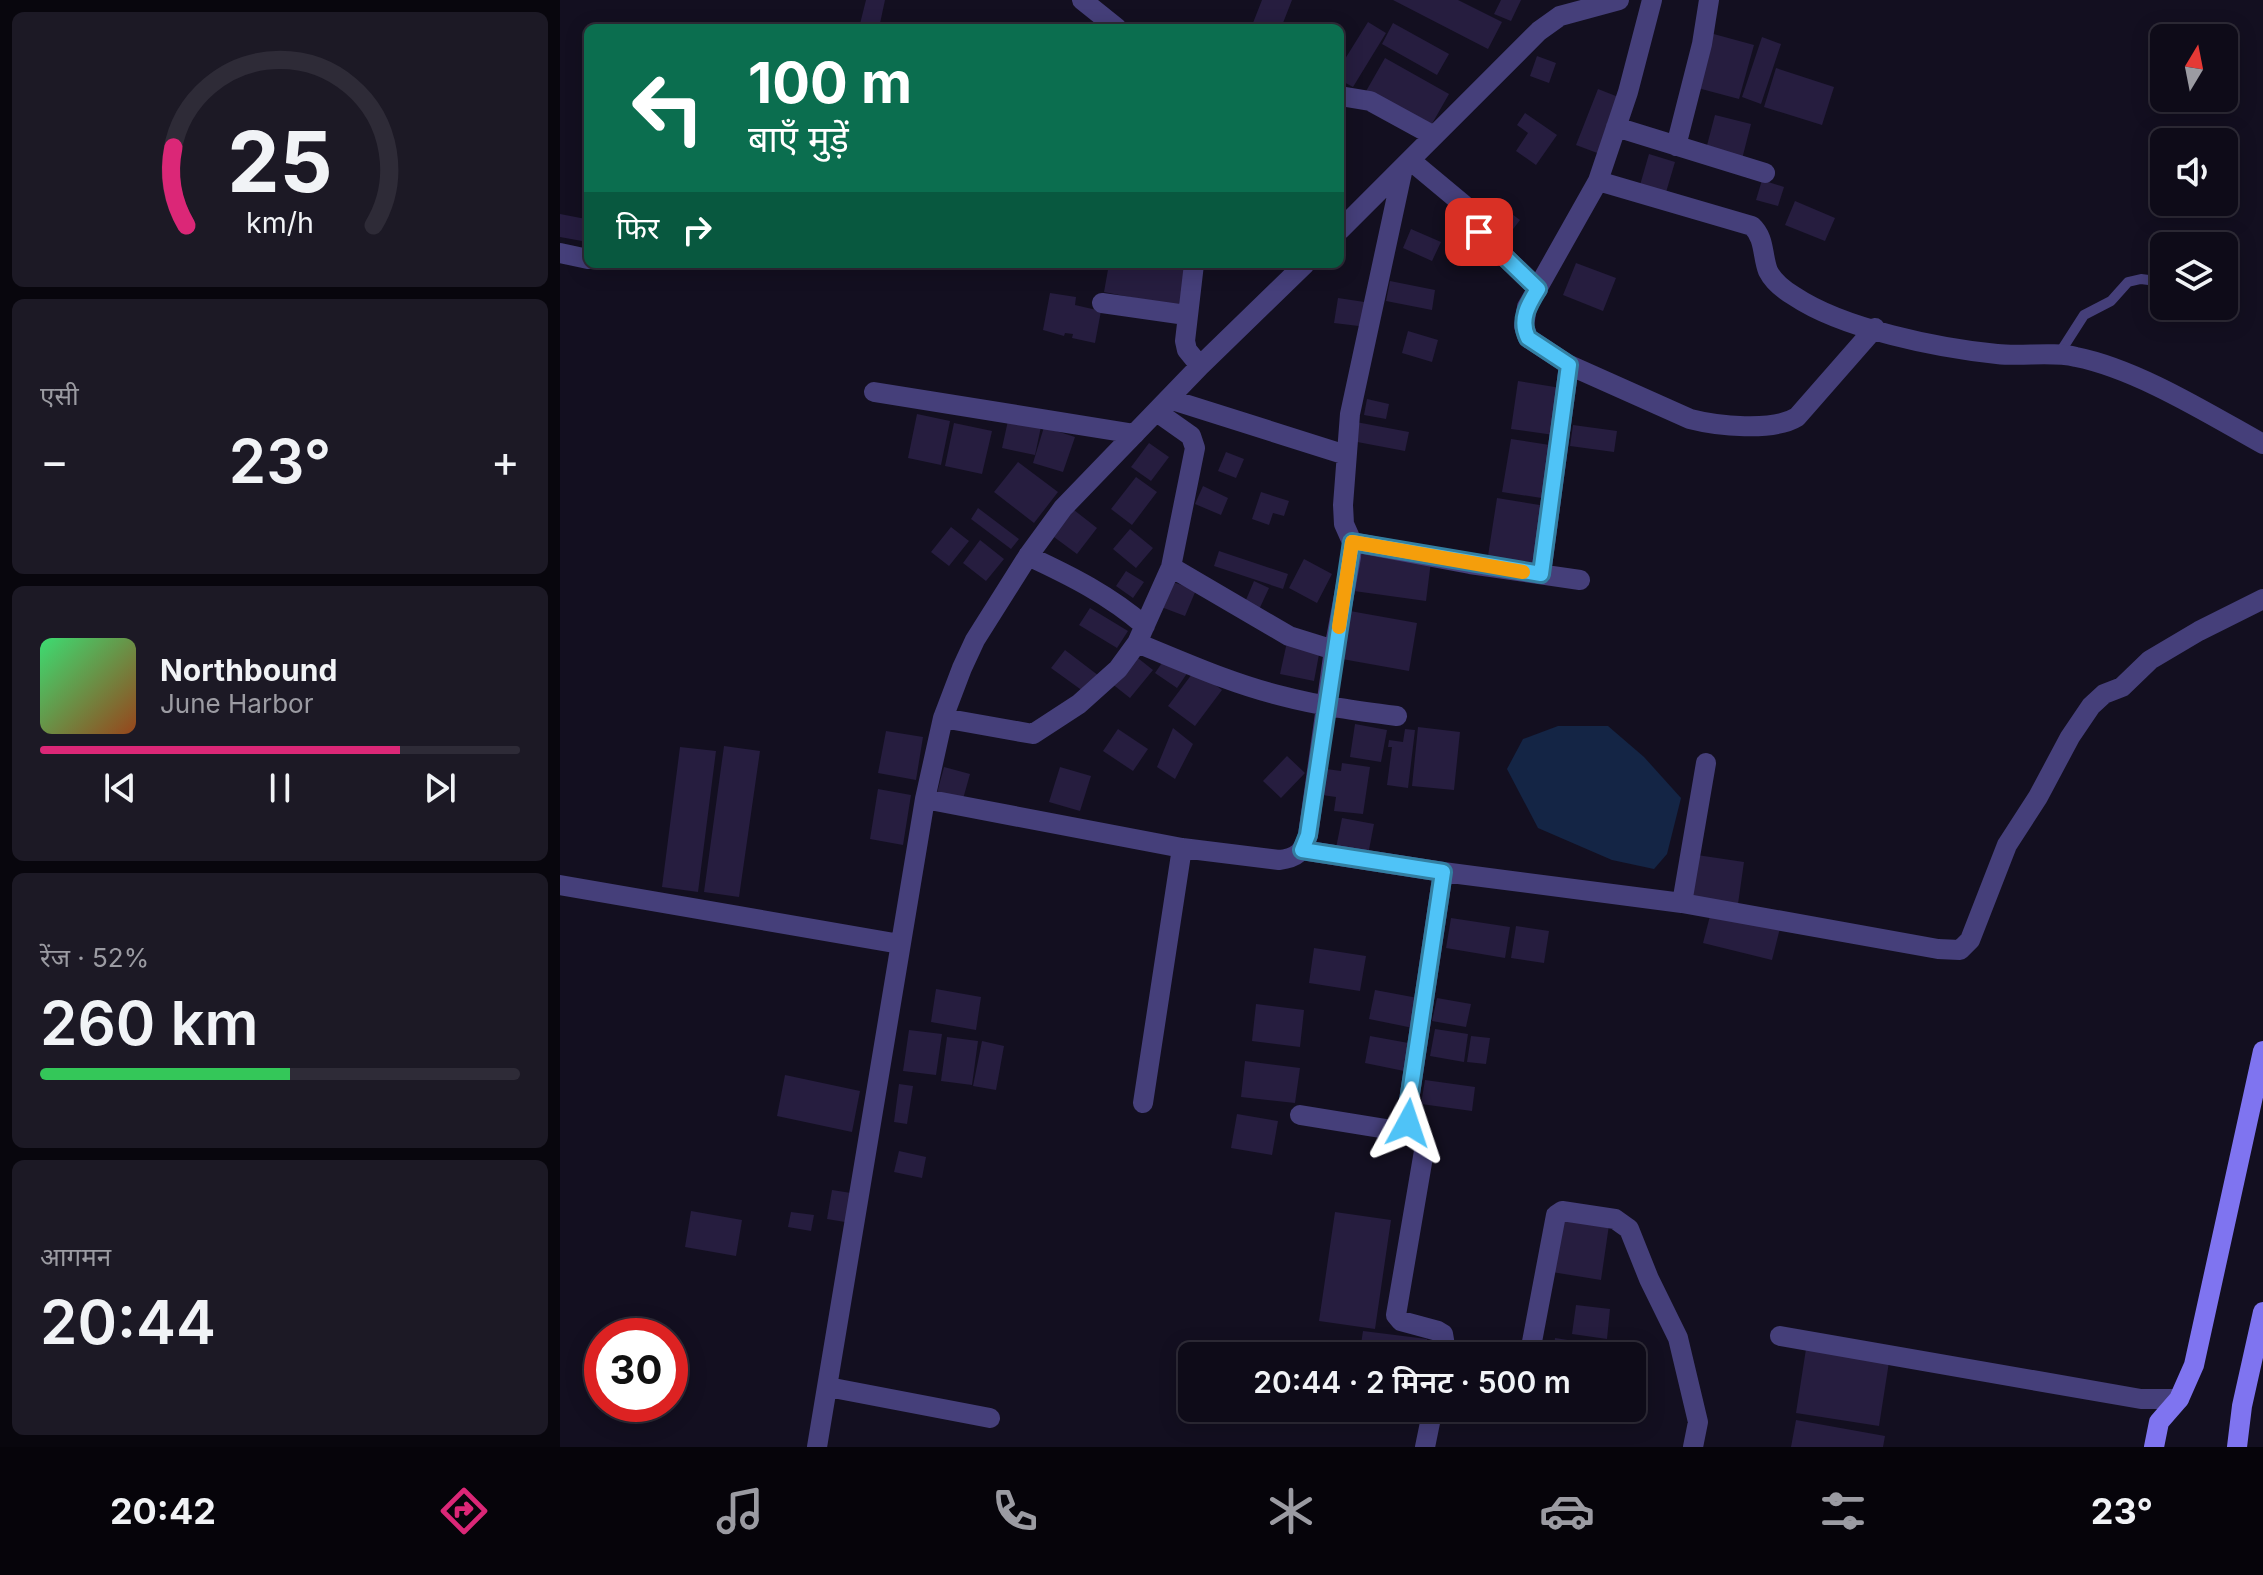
<!DOCTYPE html>
<html lang="hi">
<head>
<meta charset="utf-8">
<style>
	:root { --surface:#0e0b18; --page:#1c1925; --text:#f1f3f6; --muted:#9b9ba2; --line:#2e2b37; --accent:#db2777 }
	body { margin:0; font-family:Inter,"Noto Sans Devanagari",sans-serif; background:var(--page); color:var(--text); height:100vh; display:flex; flex-direction:column; font-size:30px; white-space:nowrap }
	* { box-sizing:border-box; margin:0 }
	p { font-size:26px; color:var(--muted) }
	.icon { flex:none; width:44px; height:44px; fill:none; stroke:currentColor; stroke-width:2; stroke-linecap:round; stroke-linejoin:round }
	.map { position:relative; flex:1; overflow:hidden }
	.sheet { display:flex; flex-direction:column; gap:12px; padding:12px; background:#08060d; width:560px }
	.sheet>* { flex:none }
	.guide { position:absolute; left:24px; top:24px; width:760px; height:244px; border-radius:12px; box-shadow:0 4px 20px #0003,0 0 0 2px var(--line); background:#0b6e4f; color:#fff; overflow:hidden }
	.needle { width:52px; rotate:10deg }
	.fabs { position:absolute; left:1590px; top:24px; display:grid; gap:16px }
	.fabs a { display:grid; place-items:center; width:88px; height:88px; border-radius:12px; background:var(--surface); box-shadow:0 4px 20px #0003,0 0 0 2px var(--line); font-size:40px }
	.speed { position:absolute; left:24px; top:1318px; display:flex; gap:16px; font-size:40px; font-weight:700; text-align:center }
	.speed>* { display:grid; place-content:center; width:104px; height:104px; border-radius:50%; background:var(--surface); box-shadow:0 4px 20px #0003,0 0 0 2px var(--line); line-height:1 }
	.speed .limit { border:12px solid #d22; background:#fff; color:#111 }
	.pin { position:absolute; display:grid; place-items:center; width:68px; height:68px; color:#fff; margin:-34px; border-radius:16px; box-shadow:0 4px 12px #0006 }
	.me { position:absolute; width:88px; margin:-44px; rotate:5deg; stroke-linejoin:round; filter:drop-shadow(0 0 6px #0008) }
	.turn { display:flex; align-items:center; gap:28px; height:168px; padding:0 32px; font-size:36px }
	.turn .icon { width:104px; height:104px; stroke-width:2.5 }
	.turn b { display:block; font-size:56px; line-height:68px }
	.then { display:flex; align-items:center; height:76px; padding:0 32px; background:#0003; gap:16px; font-size:30px }
	.big { font-size:60px; font-weight:600; line-height:1.1 }
	.sheet .card { flex:1; display:flex; flex-direction:column; justify-content:center; gap:12px; min-width:0; padding:0 28px; border-radius:12px; background:var(--page) }
	.sheet .dial { align-items:center; gap:0 }
	.dial svg { height:208px; overflow:visible; fill:none; stroke:var(--line); stroke-width:7; stroke-linecap:round; text-anchor:middle }
	.dial text { fill:var(--text); stroke:none }
	.song { display:flex; align-items:center; gap:24px }
	.cover { width:96px; height:96px; border-radius:12px; background:linear-gradient(135deg,hsl(140 70% 55%),hsl(20 70% 35%)) }
	.played { height:8px; border-radius:4px; background:linear-gradient(90deg,var(--accent) 75%,var(--line) 75%) }
	.keys { display:flex; justify-content:space-around; direction:ltr }
	.heat { display:flex; justify-content:space-between; align-items:center; font-size:44px; direction:ltr }
	.charge { height:12px; border-radius:6px; background:linear-gradient(90deg,#34c759 52%,var(--line) 0) }
	.trip { position:absolute; left:618px; top:1342px; width:468px; height:80px; border-radius:12px; background:var(--surface); box-shadow:0 4px 20px #0003,0 0 0 2px var(--line); font-weight:600; line-height:80px; text-align:center }
	.tab-bar { display:flex; height:128px; justify-content:space-around; align-items:center; background:#06040a; color:var(--muted) }
	.tab-bar .icon { width:56px; height:56px }
	.tab-bar .selected { color:var(--accent) }
	.tab-bar b { font-size:36px; color:var(--text) }
	main { display:flex; flex:1; min-height:0 }
	.map>svg:first-child { display:block }
	.water { fill:#142545 }
	.building { fill:#261d3f }
	.lines { fill:none; stroke-linecap:round; stroke-linejoin:round }
	.lane { stroke:#453f7a; stroke-width:10 }
	.street { stroke:#453f7a; stroke-width:20 }
	.secondary { stroke:#7f74f0; stroke-width:20 }
	.route-casing { stroke:#337fa1; stroke-width:20 }
	.route { stroke:#4fc3f7; stroke-width:14 }
	.slow { stroke:#f59e0b; stroke-width:14 }
</style>
</head>
<body>
<main>
<section class="sheet">
<div class="card dial"><svg viewBox="0 0 100 80">
<path d="M14 69A42 42 0 1 1 86 69"/>
<path d="M14 69A42 42 0 0 1 9 39" stroke="#db2777"/>
<text x="50" y="56" font-size="32" font-weight="700">25</text>
<text x="50" y="72" font-size="11">km/h</text>
</svg></div>
<div class="card"><p>एसी</p>
<div class="heat"><a>−</a><b class="big">23°</b><a>+</a></div>
</div>
<div class="card">
<div class="song"><i class="cover"></i><div><b>Northbound</b><p>June Harbor</p></div></div>
<div class="played"></div>
<div class="keys"><svg class="icon" aria-label="previous" viewBox="0 0 24 24"><path d="M18 5L8 12l10 7zM5 5v14"/></svg><svg class="icon" aria-label="pause" viewBox="0 0 24 24"><path d="M8 5v14M16 5v14"/></svg><svg class="icon" aria-label="next" viewBox="0 0 24 24"><path d="M6 5l10 7-10 7zM19 5v14"/></svg></div>
</div>
<div class="card"><p>रेंज · 52%</p><b class="big">260 km</b><div class="charge"></div></div>
<div class="card"><p>आगमन</p><b class="big">20:44</b></div>
</section>
<div class="map">
<svg width="1703" height="1447" viewBox="0 0 1703 1447">
	<rect width="100%" height="100%" fill="#130f20"/>
	<path class="water" d="M998,726H1048L1084,757L1121,798L1107,854L1094,869L1052,860L978,828L947,769L963,739Z"/>
	<path class="building" d="M306,0H325L319,28H299Z
		M702,0H732L721,28H691Z
		M833,0H898L942,22L928,49Z
		M941,0H961L951,21L934,14Z
		M808,22L826,33L793,87L780,80V67Z
		M833,23L889,54L877,75L822,44Z
		M1150,33L1194,45L1179,99L1134,87Z
		M1202,37L1221,44L1201,104L1182,97Z
		M977,56L996,63L989,83L970,76Z
		M825,58L889,94L869,129L805,93Z
		M1216,68L1274,87L1262,125L1204,107Z
		M1038,89L1061,98L1040,154L1016,145Z
		M965,113L997,135L976,165L956,151L968,133L957,125Z
		M1155,115L1191,124L1181,163L1145,153Z
		M1089,154L1115,162L1104,199L1078,192Z
		M1202,180L1224,187L1218,206L1196,200Z
		M1235,201L1275,218L1265,241L1225,225Z
		M941,206L960,220L941,245L922,231Z
		M0,214L26,219L22,241L0,237Z
		M851,229L881,242L872,261L843,248Z
		M1016,263L1056,278L1043,311L1003,295Z
		M549,264H629L620,307L544,292Z
		M830,281L875,290L872,310L826,301Z
		M490,293L516,297L515,305L541,311L535,343L512,338L513,334L505,333L504,336L483,330Z
		M778,298L811,303L807,327L774,323Z
		M848,331L878,340L872,362L842,353Z
		M958,381L1001,388L994,435L951,429Z
		M807,399L829,404L826,419L804,415Z
		M357,414L390,421L381,465L348,458Z
		M449,416L482,422L475,455L442,448Z
		M796,422L849,432L845,451L792,441Z
		M394,423L432,431L422,474L385,466Z
		M1013,425L1057,431L1054,452L1010,446Z
		M484,427L515,437L503,472L473,463Z
		M951,439L996,446L988,499L942,492Z
		M589,443L609,457L591,481L571,467Z
		M666,452L684,459L676,478L658,471Z
		M458,462L498,492L474,523L434,492Z
		M576,477L597,492L572,525L551,509Z
		M643,486L668,498L661,515L635,504Z
		M701,492L729,501L724,516L713,513L709,525L692,519Z
		M937,498L986,506L977,564L928,556Z
		M418,508L459,539L451,549L411,519Z
		M514,510L537,528L517,554L494,537Z
		M391,527L409,541L389,566L371,552Z
		M570,529L593,548L576,568L553,549Z
		M420,540L444,559L426,581L403,563Z
		M659,551L728,574L723,589L654,566Z
		M799,552L871,561L866,601L794,591Z
		M744,559L772,574L757,603L729,588Z
		M566,571L584,582L573,598L556,586Z
		M607,580L636,590L625,616L596,605Z
		M694,581L709,588L697,614L683,607Z
		M530,608L568,631L557,648L519,625Z
		M790,611L857,623L849,671L782,659Z
		M727,642L760,649L754,681L720,674Z
		M505,650L543,679L527,694L491,668Z
		M574,655L593,670L570,698L551,683Z
		M606,657L628,672L617,688L595,673Z
		M635,670L662,690L635,726L608,706Z
		M795,724L827,730L821,762L790,757Z
		M858,727L900,732L894,790L852,786Z
		M613,728L633,744L615,779L597,767Z
		M558,729L588,749L573,771L543,751Z
		M845,729L855,730L848,788L827,785L832,747H828L829,740L843,742Z
		M326,731L363,737L356,780L318,773Z
		M164,746L200,751L179,897L144,892Z
		M120,747L156,751L138,892L102,887Z
		M727,756L745,773L721,798L703,781Z
		M782,763L810,767L803,814L774,811L776,797L755,794L759,768L781,771Z
		M384,767L410,774L403,799L377,793Z
		M500,767L531,776L520,811L489,802Z
		M318,789L351,795L343,845L310,839Z
		M782,818L814,824L808,855L776,848Z
		M1137,855L1184,862L1178,904L1131,898Z
		M1151,912L1220,928L1212,960L1143,943Z
		M891,918L950,927L945,958L886,948Z
		M956,926L989,931L984,963L951,958Z
		M754,948L806,956L800,991L749,983Z
		M376,989L421,997L416,1030L371,1022Z
		M815,990L863,999L858,1029L809,1019Z
		M877,998L911,1004L906,1027L872,1021Z
		M696,1004L744,1010L740,1047L692,1041Z
		M875,1029L908,1034L904,1062L870,1056Z
		M349,1030L382,1034L376,1075L343,1071Z
		M810,1036L854,1044L849,1072L805,1063Z
		M911,1036L930,1038L926,1064L907,1062Z
		M387,1037L418,1041L412,1085L381,1081Z
		M422,1041L444,1046L436,1090L413,1086Z
		M685,1061L740,1068L735,1103L681,1097Z
		M225,1075L300,1091L292,1132L217,1116Z
		M865,1080L915,1087L912,1111L861,1104Z
		M339,1084L353,1086L347,1124L334,1122Z
		M677,1114L718,1121L712,1155L671,1148Z
		M339,1151L366,1157L362,1178L334,1172Z
		M272,1190L291,1193L285,1222L267,1219Z
		M131,1211L182,1220L176,1256L125,1247Z
		M231,1212L254,1215L251,1231L228,1227Z
		M775,1212L831,1220L815,1329L759,1321Z
		M1000,1217L1049,1225L1041,1280L992,1272Z
		M1016,1305L1050,1309L1047,1339L1012,1334Z
		M803,1331L867,1339L865,1356H835L800,1351Z
		M995,1338L1046,1346L1045,1356H993Z
		M1246,1349L1329,1362L1319,1426L1236,1413Z
		M796,1408H850L848,1418L796,1412Z
		M1236,1420L1325,1436L1323,1447H1231Z"/>
	<g class="lines">
		<path class="lane" d="M1664,291L1675,292
			M1499,354L1524,315L1551,301L1568,282L1581,279L1604,282"/>
		<path class="street" d="M522,0L557,28
			M1092,0L1068,92L1038,181L967,307L964,326L968,338L1009,365L1130,419C1157,426 1213,432 1237,417L1315,328
			M780,96L810,101L874,136
			M1056,127L1205,173
			M1116,146L1142,44L1149,0
			M850,160L904,205L919,232L978,289
			M1038,181L1192,226C1205,238 1202,255 1208,271C1213,281 1224,290 1234,296C1283,329 1378,348 1437,354C1463,357 1491,351 1516,357C1577,369 1649,414 1703,444
			M780,230L979,31L1000,16L1059,0
			M0,253L28,259
			M634,264L625,341L627,350L640,366
			M542,303L626,315
			M314,392L575,434
			M609,399L786,455
			M792,542L910,564L1020,580
			M468,556C511,576 549,595 585,626
			M611,567L729,636L774,650
			M981,574L1009,365
			M577,643C624,662 672,684 722,696C760,706 798,711 837,716
			M383,718L473,734L519,704L558,669L577,643L611,567L635,448L631,436L597,412
			M365,799L622,848L719,860C737,858 743,852 748,835L774,650L791,557L792,542L784,524L783,505L790,414L843,168
			M742,850L883,872L1122,903L1378,949L1400,950L1410,940L1447,845L1478,797L1510,737L1531,706L1544,694L1562,687L1590,660L1639,631L1703,599
			M0,885L340,944
			M1122,903L1146,763
			M583,1103L622,848
			M740,1115L857,1134
			M1220,1336L1581,1399H1619
			M971,1347L996,1215L1002,1211L1055,1219L1069,1229L1089,1279L1118,1338L1138,1422L1133,1447
			M883,1356L885,1346L883,1334L878,1331L841,1321L836,1315L864,1151C863,1136 848,1129 847,1114L883,872
			M268,1387L430,1418
			M257,1447L365,799L383,718L402,668L415,640L468,556L503,508L640,366L745,264
			M865,1447L873,1408"/>
		<path class="secondary" d="M1594,1447L1599,1422L1619,1399L1634,1365L1703,1051
			M1677,1447L1682,1406L1703,1312"/>
	</g>
	<g class="lines">
		<g class="route-casing">
			<path id="route" d="M848,1123L847,1114L883,872L742,850L748,835L792,542L981,574L1009,365L968,338C959,320 968,305 978,289L919,232"/>
		</g>
		<use href="#route" class="route"/>
		<path class="slow" d="M779,627L792,542L963,572"/>
	</g>
</svg>
<div class="fabs">
<a><svg class="needle" viewBox="-14 -14 28 28"><path d="M0-13l5 13h-10z" fill="#e53935"/><path d="M0 13l5-13h-10z" fill="#9b9ba2"/></svg></a>
<a><svg class="icon" aria-label="sound" viewBox="0 0 24 24"><path d="M4 9h4l5-4v14l-5-4H4zM17 9q2 3 0 6"/></svg></a>
<a><svg class="icon" aria-label="layers" viewBox="0 0 24 24"><path d="M12 4l9 5-9 5-9-5zM3 14l9 5 9-5"/></svg></a>
</div>
<div class="speed"><div class="limit">30</div></div>
<div class="pin" style="left:919px;top:232px;background:#d93025"><svg class="icon" aria-label="arrive" viewBox="0 0 24 24"><path d="M6 21V4h12l-3 4 3 4H6"/></svg></div>
<svg class="me" style="left:848px;top:1123px" viewBox="-20 -20 40 40"><path d="M0-17L14 15 0 8-14 15z" fill="#4fc3f7" stroke="#fff" stroke-width="4"/></svg>
<div class="trip">20:44 · 2 मिनट · 500 m</div>
<div class="guide">
<div class="turn"><svg class="icon" aria-label="left" viewBox="0 0 24 24"><path d="M17 20v-9H6M10 6l-5 5 5 5"/></svg><div><b>100 m</b>बाएँ मुड़ें</div></div>
<div class="then">फिर<svg class="icon" aria-label="right" viewBox="0 0 24 24"><path d="M7 20v-9h11M14 6l5 5-5 5"/></svg></div>
</div>
</div>
</main>
<nav class="tab-bar">
<b>20:42</b>
<svg class="icon selected" aria-label="directions" viewBox="0 0 24 24"><path d="M12 3l9 9-9 9-9-9zM9 14v-3h6M13 9l2 2-2 2"/></svg>
<svg class="icon" aria-label="music" viewBox="0 0 24 24"><path d="M9 18V5l10-2v13"/><circle cx="6" cy="18" r="3"/><circle cx="16" cy="16" r="3"/></svg>
<svg class="icon" aria-label="phone" viewBox="0 0 24 24"><path d="M5 4h4l2 5-3 2q2 4 5 5l2-3 5 2v4C11 20 4 13 5 4z"/></svg>
<svg class="icon" aria-label="climate" viewBox="0 0 24 24"><path d="M12 3v18M4 7l16 10M4 17L20 7"/></svg>
<svg class="icon" aria-label="car" viewBox="0 0 24 24"><path d="M5 17H2v-5l4-1 3-4h7l3 4 3 1v5h-3M9 17h6M6 11h13"/><circle cx="7" cy="17" r="2"/><circle cx="17" cy="17" r="2"/></svg>
<svg class="icon" aria-label="filters" viewBox="0 0 24 24"><path d="M4 7h16M4 17h16"/><circle cx="9" cy="7" r="2"/><circle cx="15" cy="17" r="2"/></svg>
<b>23°</b>
</nav>
</body>
</html>
